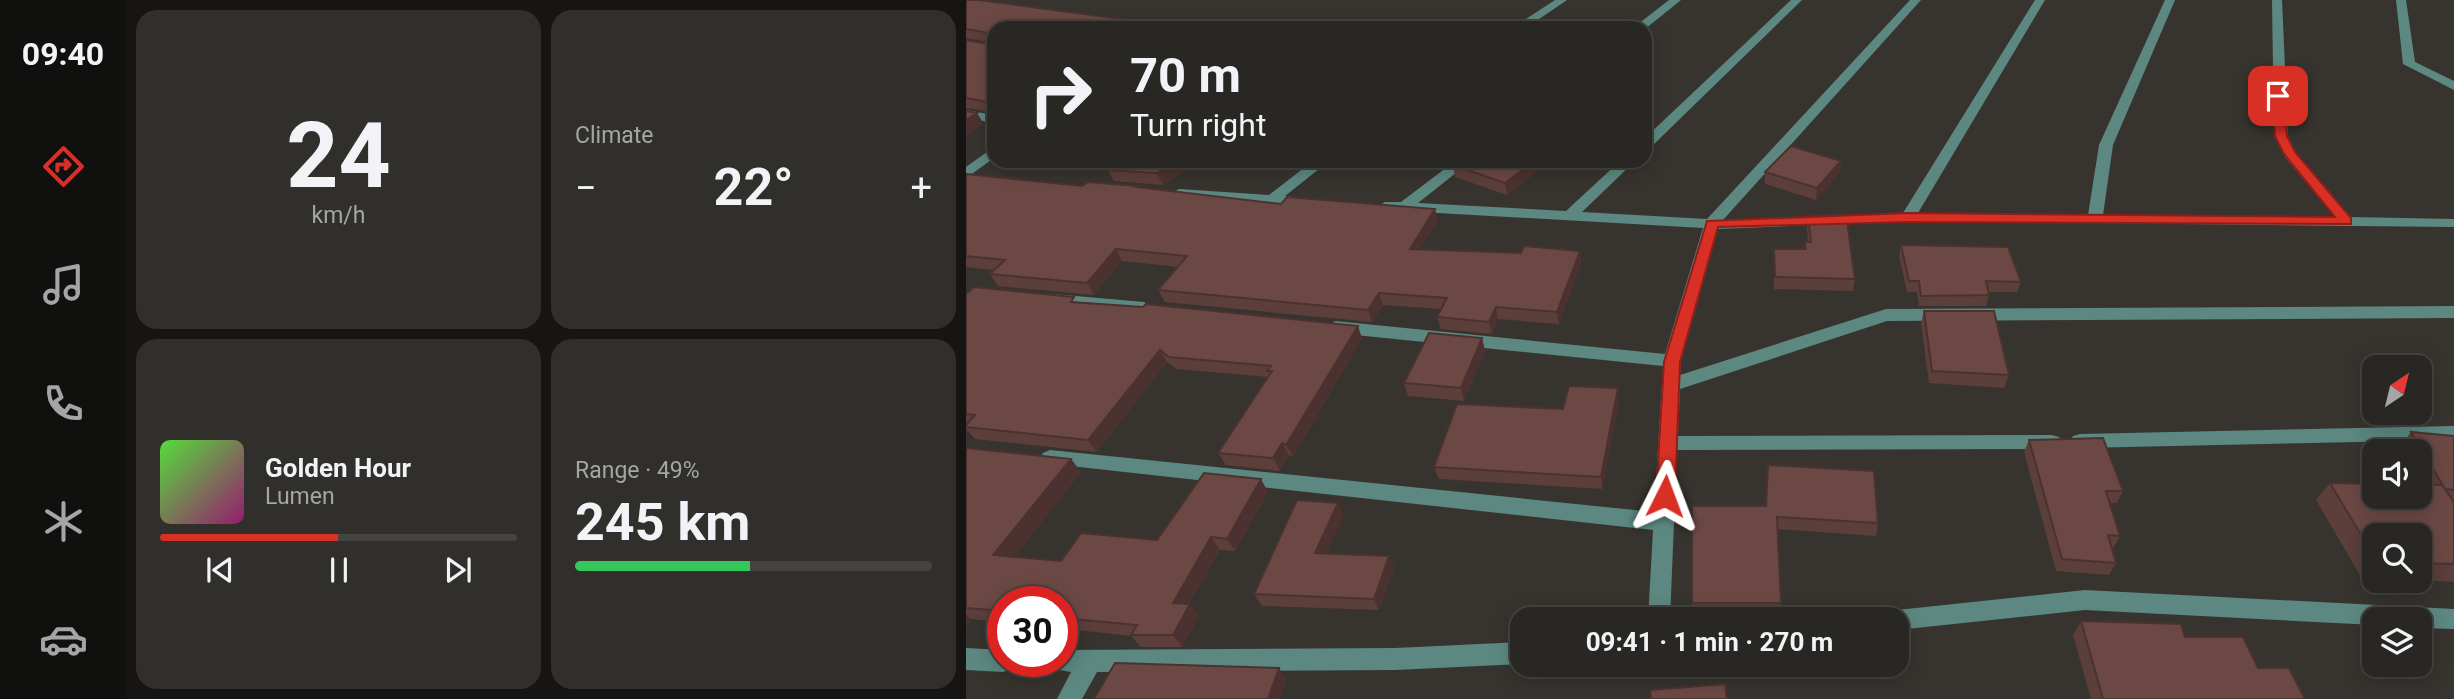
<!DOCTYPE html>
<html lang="en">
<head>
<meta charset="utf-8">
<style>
	:root { --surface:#292723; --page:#312f2b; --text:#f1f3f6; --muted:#a5a5a6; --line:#454441; --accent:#d93025 }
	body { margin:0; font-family:Roboto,sans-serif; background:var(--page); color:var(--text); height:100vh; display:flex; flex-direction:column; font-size:26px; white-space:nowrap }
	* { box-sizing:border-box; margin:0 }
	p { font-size:23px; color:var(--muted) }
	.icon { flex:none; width:38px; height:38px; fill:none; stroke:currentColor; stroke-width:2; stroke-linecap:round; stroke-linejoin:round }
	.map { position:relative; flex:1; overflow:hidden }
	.panel { display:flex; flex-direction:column; gap:10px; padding:10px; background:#171513; width:840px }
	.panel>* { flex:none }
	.hud { position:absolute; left:21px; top:21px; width:665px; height:147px; border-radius:21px; box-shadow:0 4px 18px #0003,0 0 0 2px var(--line); background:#292723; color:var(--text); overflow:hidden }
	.needle { width:46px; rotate:35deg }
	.tools { position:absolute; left:1396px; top:355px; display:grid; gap:14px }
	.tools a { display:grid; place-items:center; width:70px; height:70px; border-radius:14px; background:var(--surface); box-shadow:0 4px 18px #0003,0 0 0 2px var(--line); font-size:35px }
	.speed { position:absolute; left:21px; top:586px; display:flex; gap:14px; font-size:35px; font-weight:700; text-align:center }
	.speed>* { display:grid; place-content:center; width:91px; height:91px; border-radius:50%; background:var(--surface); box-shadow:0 4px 18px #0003,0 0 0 2px var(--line); line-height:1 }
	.speed .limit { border:10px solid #d22; background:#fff; color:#111 }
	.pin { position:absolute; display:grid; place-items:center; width:60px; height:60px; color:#fff; margin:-30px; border-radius:14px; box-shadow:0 4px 10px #0006 }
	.me { position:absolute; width:77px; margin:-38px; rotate:3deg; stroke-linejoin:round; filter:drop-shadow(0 0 5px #0008) }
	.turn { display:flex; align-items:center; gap:24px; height:147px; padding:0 28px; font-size:32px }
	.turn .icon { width:91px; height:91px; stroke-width:2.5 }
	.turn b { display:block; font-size:49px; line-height:60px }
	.big { font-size:52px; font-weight:700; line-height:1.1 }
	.panel .widget { flex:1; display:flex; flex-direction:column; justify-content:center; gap:10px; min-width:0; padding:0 24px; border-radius:21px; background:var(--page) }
	.panel .dial { align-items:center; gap:0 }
	.dial b { font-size:91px; line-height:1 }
	.song { display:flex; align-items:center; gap:21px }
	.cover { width:84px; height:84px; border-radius:10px; background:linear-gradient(135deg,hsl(110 70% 55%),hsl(320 70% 35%)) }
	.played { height:7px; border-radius:4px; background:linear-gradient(90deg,var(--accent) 50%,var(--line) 50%) }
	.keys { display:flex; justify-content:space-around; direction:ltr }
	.heat { display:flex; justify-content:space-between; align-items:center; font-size:38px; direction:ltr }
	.charge { height:10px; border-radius:5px; background:linear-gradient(90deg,#34c759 49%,var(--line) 0) }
	.panel .tiles { flex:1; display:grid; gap:10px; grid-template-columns:repeat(2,1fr) }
	.trip { position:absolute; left:544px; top:607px; width:399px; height:70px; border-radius:21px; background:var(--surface); box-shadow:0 4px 18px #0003,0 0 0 2px var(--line); font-weight:700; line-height:70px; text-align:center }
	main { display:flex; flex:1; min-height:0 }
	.tabs { display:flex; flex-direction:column; width:126px; justify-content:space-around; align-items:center; background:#10100e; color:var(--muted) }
	.tabs .icon { width:49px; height:49px }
	.tabs .on { color:var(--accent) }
	.tabs b { font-size:32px; color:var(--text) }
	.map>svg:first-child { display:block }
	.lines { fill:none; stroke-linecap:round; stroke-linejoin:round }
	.minor { fill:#5c8881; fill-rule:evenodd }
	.wall { fill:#5c3e3a }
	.shaded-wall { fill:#4b3230 }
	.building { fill:#6b4844; stroke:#4b3230; stroke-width:2 }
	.route { fill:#d93025; stroke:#8d1f18; stroke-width:2 }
</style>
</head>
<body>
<main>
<nav class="tabs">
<b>09:40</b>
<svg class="icon on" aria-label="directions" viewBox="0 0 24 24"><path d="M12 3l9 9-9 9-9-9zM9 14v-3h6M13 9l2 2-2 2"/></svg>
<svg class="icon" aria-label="music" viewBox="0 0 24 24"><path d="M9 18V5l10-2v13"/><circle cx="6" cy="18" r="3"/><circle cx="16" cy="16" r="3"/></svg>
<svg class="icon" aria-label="phone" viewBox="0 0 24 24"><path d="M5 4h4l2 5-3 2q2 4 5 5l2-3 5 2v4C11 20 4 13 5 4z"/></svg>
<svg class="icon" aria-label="climate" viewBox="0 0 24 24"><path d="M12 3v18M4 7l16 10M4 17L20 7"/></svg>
<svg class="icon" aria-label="car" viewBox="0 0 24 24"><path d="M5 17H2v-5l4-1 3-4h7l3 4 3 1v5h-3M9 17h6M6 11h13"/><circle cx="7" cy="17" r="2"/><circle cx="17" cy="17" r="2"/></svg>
</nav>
<section class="panel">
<div class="tiles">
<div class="widget dial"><b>24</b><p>km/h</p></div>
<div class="widget"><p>Climate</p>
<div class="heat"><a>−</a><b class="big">22°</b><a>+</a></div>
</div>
<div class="widget">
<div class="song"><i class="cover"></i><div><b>Golden Hour</b><p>Lumen</p></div></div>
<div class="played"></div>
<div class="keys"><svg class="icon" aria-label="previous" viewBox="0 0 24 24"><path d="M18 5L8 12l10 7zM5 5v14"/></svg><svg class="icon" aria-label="pause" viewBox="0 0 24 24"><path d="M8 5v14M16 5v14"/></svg><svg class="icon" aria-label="next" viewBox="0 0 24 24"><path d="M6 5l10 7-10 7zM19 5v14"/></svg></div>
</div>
<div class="widget"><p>Range · 49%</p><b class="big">245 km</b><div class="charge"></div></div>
</div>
</section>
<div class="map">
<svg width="1488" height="699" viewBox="0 0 1488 699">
	<rect width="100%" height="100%" fill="#37342f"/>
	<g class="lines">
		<path class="minor" d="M589,0H601L560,28H546Z
			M703,0H715L679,29L667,28Z
			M825,0H836L684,148L679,149V138Z
			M944,0H955L757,220L937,213L1069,0H1079L952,213L1122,215L1133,145L1199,0H1209L1147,145L1137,215L1369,217L1319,157L1308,136L1306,0H1316L1322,136L1330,153L1385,217L1488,219V227L942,221L752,229L715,361L714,375L920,309L1488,306V318L921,321L714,389L712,436L1086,435L1093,437L1096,442L1093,447L1086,449L711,450L704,620H682L687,530L77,463L74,458L77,453L84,450L688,512L697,366L369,333L360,327L369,321L699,354L737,228L419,210L412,206L419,202H435L489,161H505L452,203L600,211L654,161H669L616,212L741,219Z
			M1430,0H1440L1449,62L1488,81V90L1437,64Z
			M0,110L28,115V123L0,118Z
			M28,147V158L0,178V167Z
			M347,161H363L319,196L347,199L349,202L342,206L213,197L206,193L213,189L303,195Z
			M87,294L178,302L186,308L178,314L81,303L79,299L81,295Z
			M1488,426V440L1114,448L1107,446L1104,441L1107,436L1114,434Z
			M1119,590L1488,609V629L1454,628V620H1409V625L1119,610L931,630V620H920L923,613L931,610Z
			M556,642V664L429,670L131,672L116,699H91L105,672L88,669L84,662H96V650L429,648Z
			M0,648L37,650V662H49L45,669L37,672L0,670Z"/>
	</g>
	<path class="wall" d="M0,0L186,23L188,28H28V112L0,108V40L22,44L24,42L0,38Z
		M155,161H231L197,185L148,181L142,170Z
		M567,162L569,173L541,195L489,177L487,165Z
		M799,172L874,173L850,200L799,184Z
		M0,174L116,186H172L173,188L472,221L454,249L555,253L614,251L615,263L593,324L532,319L526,334L475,329L471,317L475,309L417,305L406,322L199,302L192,290L212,267L156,261L128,295L32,286L24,274L28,270L0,267Z
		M842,216L889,279L887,291L808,289V249H838L839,242H842L841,228Z
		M935,245L1055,282L1051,292H1022L1023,295L1020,306H953L951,292H941L933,256Z
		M0,294L112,302L396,338L327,457L323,455L314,471L260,465L252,453L302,377L210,369L201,362L131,452L9,439L0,429Z
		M958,311L1043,375L1038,388L963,383L955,323Z
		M516,338L519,351L498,401L442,396L438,383Z
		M653,401L636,489L473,479L468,467Z
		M1445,432L1488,436V582L1454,580V536H1409V578L1395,577L1350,500L1364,483L1458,484L1454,477V452H1439L1435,445Z
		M1063,440L1157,491L1151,503H1144L1154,536L1147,548H1146L1150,563L1143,575L1090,571L1058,452Z
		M0,448L105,459L115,472L48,557L95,561L191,540L302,492L269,551L254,550L223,604L233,616L216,647H175L165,636L101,629L96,626V602H37V622L5,619L0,627Z
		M726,506L912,523L910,536L811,529L815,603L814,614L726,615Z
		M378,515L360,553L423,556L428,568L413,610L296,606L288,594Z
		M1115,621L1219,637L1292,668L1339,699H1125L1107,635Z"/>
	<path class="shaded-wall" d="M186,23L188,28H176Z
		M11,113L18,124L0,135V120Z
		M209,161H231L197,185L191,173Z
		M875,161L874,173L850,200L851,188Z
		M567,162L569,173L541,195L539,183Z
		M469,209L472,221L447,260L444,249Z
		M150,249L156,261L128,295L121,283Z
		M614,251L615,263L593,324L591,312Z
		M413,293L417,305L406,322L402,310Z
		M530,307L532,319L526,334L523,322Z
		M392,326L396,338L327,457L320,445Z
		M516,338L519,351L498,401L495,388Z
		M194,350L201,362L131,452L122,440Z
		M652,388L653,401L636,489L635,477Z
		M316,443L323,455L314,471L307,458Z
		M105,459L115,472L40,568L27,555Z
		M295,479L302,492L269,551L261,539Z
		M372,503L378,515L355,565L349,553Z
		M245,537L254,550L217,615L207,603Z
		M423,556L428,568L413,610L408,599Z
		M224,604L233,616L216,647L207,635Z
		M0,615L5,619L0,627Z
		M313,668L321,680L314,699H302Z"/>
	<path class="building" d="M0,0H13L186,23L176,28H28V103L24,106L22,102L0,98V40L22,44L25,41L24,33L0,29Z
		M0,111L11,113L0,120Z
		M825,146L875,161L851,188L799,172Z
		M155,161H209L191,173L142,170Z
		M492,161H565L567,162L539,183L487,165Z
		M0,174L116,186L122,182L172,186L170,187L315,204L321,197L469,209L444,249L555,253L558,246L614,251L591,312L530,307L523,322L471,317L481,298L413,293L402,310L192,290L221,256L150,249L121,283L24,274L39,260L0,256Z
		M880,214L889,279L809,277L808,249H840L839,242H845L842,216Z
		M935,245L1042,247L1055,282L1020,281L1023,295L955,296L953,281H943Z
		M8,287L108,297L105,302L177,307L180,304L392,326L320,445L316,443L307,458L252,453L306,371H301L305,366L203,357L194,350L122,440L0,427V425L9,415L0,414V294Z
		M958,311H1028L1043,375L966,371Z
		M463,333L516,338L495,388L438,383Z
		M603,386L652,388L635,477L468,467L491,404L597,409Z
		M1445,432L1488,436V490L1479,489Z
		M1137,438L1157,491H1140L1154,536L1142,535L1150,563L1096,559L1063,440Z
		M0,448L105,459L27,555L95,561L115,533L191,540L238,473L295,479L261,539L245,537L207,603L224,604L207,635H165L171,625L96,618V602H37V611L0,608Z
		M802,465L908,471L912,523L811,517L815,603H726V506H800Z
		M1364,483L1409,484V497H1454V484L1476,485L1488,502V564L1454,563V536H1409V558Z
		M331,500L372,503L349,553L423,556L408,599L288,594Z
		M1115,621L1215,624L1219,637H1277L1292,668H1323L1339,699H1137Z
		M149,663L313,668L302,699H128Z
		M759,684L761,699H685L684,690Z"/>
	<path class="route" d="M1312,93L1318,96L1321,136L1329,152L1385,218V224L942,222L752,227L714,362L709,496L706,501L699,504L693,501L690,496L698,362L741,221L942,213L1369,217L1318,154L1309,136L1306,96Z"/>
</svg>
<div class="tools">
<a><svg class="needle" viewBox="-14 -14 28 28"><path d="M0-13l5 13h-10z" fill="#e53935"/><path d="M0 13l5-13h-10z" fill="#a5a5a6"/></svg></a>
<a><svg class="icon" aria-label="sound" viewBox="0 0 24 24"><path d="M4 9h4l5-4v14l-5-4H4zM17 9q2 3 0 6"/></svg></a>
<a><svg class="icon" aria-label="search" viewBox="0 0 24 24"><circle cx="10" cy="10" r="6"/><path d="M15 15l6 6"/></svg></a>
<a><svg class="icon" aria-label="layers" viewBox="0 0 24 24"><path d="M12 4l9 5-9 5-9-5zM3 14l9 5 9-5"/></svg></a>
</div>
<div class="speed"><div class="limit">30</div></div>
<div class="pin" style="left:1312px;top:96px;background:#d93025"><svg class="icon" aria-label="arrive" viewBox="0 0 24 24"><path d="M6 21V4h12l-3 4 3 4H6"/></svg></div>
<svg class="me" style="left:699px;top:496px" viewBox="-20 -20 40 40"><path d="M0-17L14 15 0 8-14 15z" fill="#d93025" stroke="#fff" stroke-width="4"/></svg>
<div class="trip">09:41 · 1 min · 270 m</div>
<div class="hud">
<div class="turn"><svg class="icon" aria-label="right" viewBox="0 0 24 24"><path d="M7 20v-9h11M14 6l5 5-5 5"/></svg><div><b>70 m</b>Turn right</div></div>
</div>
</div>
</main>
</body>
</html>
